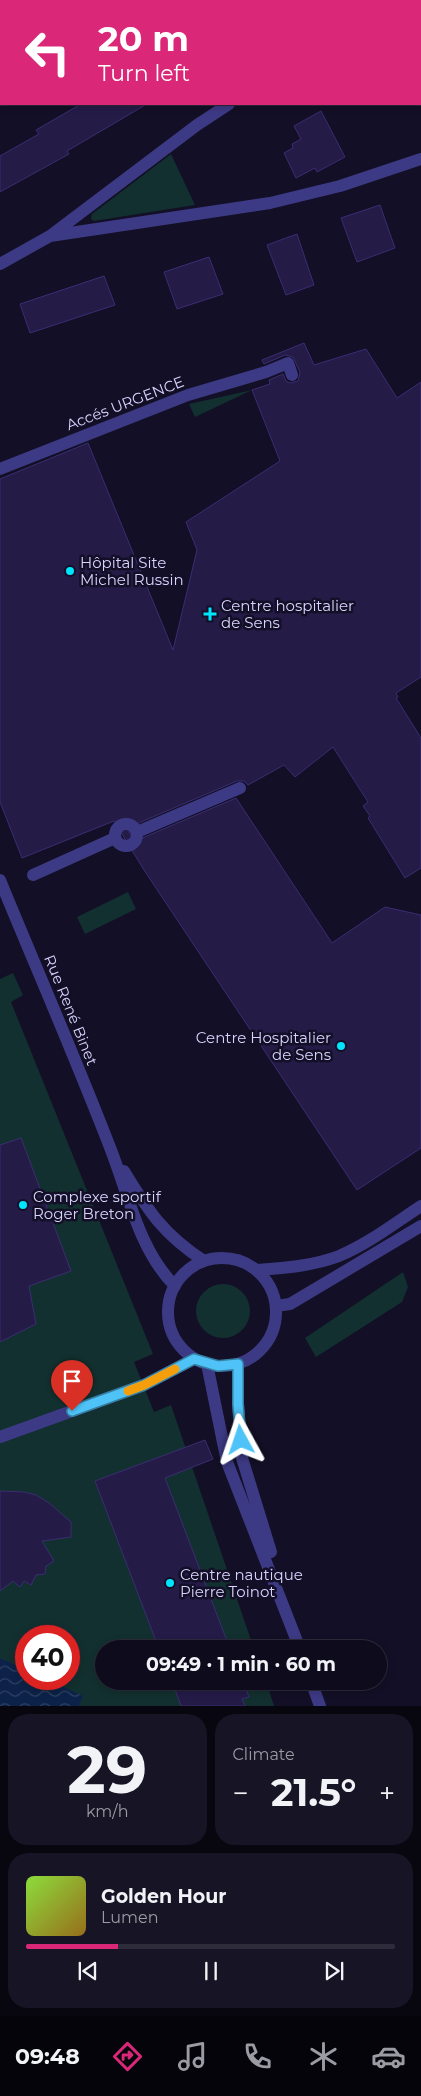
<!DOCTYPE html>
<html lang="en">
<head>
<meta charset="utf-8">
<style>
	:root { --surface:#0e0b1c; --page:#171425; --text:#f1f3f6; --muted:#9b9ba3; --line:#2e2b3b; --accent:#db2777 }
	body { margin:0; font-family:Montserrat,sans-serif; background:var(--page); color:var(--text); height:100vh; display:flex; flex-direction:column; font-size:19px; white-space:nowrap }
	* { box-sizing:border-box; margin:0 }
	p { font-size:16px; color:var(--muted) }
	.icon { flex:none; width:28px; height:28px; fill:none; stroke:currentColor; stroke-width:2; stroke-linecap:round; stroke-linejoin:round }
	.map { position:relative; height:1706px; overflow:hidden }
	.sheet { display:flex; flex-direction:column; gap:8px; padding:8px; background:#08060f; flex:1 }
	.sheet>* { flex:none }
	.guide { position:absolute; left:0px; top:0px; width:421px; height:105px; box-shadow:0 2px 8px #0003,0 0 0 1px var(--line); background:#db2777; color:#fff; overflow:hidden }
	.speed { position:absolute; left:15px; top:1625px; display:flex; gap:10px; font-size:25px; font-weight:700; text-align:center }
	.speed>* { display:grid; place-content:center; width:65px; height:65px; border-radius:50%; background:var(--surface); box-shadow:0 2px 8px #0003,0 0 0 1px var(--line); line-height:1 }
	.speed .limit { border:8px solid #d22; background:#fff; color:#111 }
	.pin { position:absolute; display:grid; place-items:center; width:42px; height:42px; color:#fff; margin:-51px -21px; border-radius:50% 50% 50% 0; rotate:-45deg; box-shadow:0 0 5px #0007 }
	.pin .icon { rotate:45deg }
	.me { position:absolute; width:55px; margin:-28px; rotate:355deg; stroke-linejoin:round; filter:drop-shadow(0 0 4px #0008) }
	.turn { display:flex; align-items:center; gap:18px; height:105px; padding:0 15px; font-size:22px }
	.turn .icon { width:65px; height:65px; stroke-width:2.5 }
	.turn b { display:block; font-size:35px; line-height:42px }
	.big { font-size:38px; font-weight:700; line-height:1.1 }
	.sheet .widget { flex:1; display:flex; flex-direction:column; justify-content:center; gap:8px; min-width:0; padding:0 18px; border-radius:20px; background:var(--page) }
	.sheet .dial { align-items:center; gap:0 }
	.dial b { font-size:65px; line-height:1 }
	.song { display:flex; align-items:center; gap:15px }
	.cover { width:60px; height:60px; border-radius:8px; background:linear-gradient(135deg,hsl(90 70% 55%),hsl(40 70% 35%)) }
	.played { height:5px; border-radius:2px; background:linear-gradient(90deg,var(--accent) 25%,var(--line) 25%) }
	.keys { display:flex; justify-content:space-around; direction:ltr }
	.heat { display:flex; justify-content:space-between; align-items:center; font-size:28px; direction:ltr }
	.sheet .tiles { flex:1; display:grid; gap:8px; grid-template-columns:1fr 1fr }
	.widget:last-child { grid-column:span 2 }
	.trip { position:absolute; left:95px; top:1640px; width:292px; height:50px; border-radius:25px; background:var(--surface); box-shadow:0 2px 8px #0003,0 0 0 1px var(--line); font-weight:700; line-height:50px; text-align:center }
	.dock { display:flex; height:80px; justify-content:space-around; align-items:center; background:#06040b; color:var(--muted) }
	.dock .icon { width:35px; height:35px }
	.dock .on { color:var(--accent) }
	.dock b { font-size:22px; color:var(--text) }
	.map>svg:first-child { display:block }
	.green { fill:#12302f; fill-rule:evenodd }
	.water { fill:url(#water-waves) }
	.building { fill:#241b47; stroke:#3b2d73 }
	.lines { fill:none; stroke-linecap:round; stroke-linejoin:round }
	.service { stroke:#3d3a85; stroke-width:12 }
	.pedestrian { stroke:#3d3a85; stroke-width:12 }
	.minor { stroke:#3d3a85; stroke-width:12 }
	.tertiary { stroke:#3d3a85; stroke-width:12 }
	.route-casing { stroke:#337fa1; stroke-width:12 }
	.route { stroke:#4fc3f7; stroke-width:9 }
	.slow { stroke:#f59e0b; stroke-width:9 }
	.poi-dot { fill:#00e5ff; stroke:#130f26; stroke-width:2 }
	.labels { text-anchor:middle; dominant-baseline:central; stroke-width:5; stroke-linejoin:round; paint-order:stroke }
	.street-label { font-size:15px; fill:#d9d4ff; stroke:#130f26 }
	.poi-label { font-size:15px; fill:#d9d4ff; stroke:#130f26; text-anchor:start }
</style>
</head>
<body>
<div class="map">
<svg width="421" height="1706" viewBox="0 0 421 1706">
	<defs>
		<pattern id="water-waves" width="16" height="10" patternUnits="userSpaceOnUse" patternTransform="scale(1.25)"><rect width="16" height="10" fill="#0c2248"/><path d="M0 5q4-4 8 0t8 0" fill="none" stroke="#2f4163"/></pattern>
	</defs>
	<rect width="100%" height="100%" fill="#130f26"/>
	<path class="green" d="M171,154L195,205L94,221L91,219L92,214Z
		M252,390L195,417L189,404Z
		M128,892L136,909L85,934L77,917Z
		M13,973L23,995L11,1002L153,1354L134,1362L154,1412L171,1405L254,1649H104V1681H266L274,1706H0V979ZM26,1636H69V1679H26Z
		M403,1272L408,1287L402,1302L316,1357L305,1338Z
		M196 1311a27 27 0 1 1 54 0a27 27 0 1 1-54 0Z"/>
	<path class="water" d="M0,1658L26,1670V1679H46L83,1696L79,1706H0Z"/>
	<path class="building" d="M81,104H147L67,151L69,154L0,192V156L39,134L36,130Z
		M321,111L345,157L317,172L315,168L296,178L284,153L293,148L292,144L301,139L294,126Z
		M380,205L395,248L357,262L341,218Z
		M297,234L314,285L286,295L267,245Z
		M209,257L223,294L177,309L164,272Z
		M104,276L115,305L30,333L20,304Z
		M304,343L314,365L366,349L397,398L421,382V677L396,693L398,697L396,698L421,738V868L405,878L368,818L370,816L363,806L368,802L333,747L295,777L284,765L248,785L244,781H237L134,825L129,832L133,839H140L236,798L332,943L385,907L421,915V1148L357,1190L144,870L114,821L22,858L0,802V479L88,443L173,650L197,550L186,522L280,461L252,390L270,384L269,380L283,374L286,381L290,383L298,381L300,372L293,357L285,355L264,364L262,360Z
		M21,1138L71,1271L29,1286L36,1324L0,1342V1145Z
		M205,1440L213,1459L165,1478L230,1649H159L95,1481Z
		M0,1491L24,1492L36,1495L49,1503L71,1522V1537L42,1541L54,1561L46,1566L45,1574L36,1575L31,1585L24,1581L20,1587L13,1581L0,1591Z
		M172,1681H243L249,1697L242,1699L245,1706H181Z"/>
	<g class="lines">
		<path class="service" d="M0,469L188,395L266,372L288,363L292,375
			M0,1437L144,1385L194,1359"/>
		<path class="pedestrian" d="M115 835a11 11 0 1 1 22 0a11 11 0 1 1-22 0Z
			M137,832L240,788
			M33,875L115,838"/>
		<path class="minor" d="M386,1L388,0
			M50,236L270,203L340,186L421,159
			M0,264L50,236L197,125L229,104"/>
		<path class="tertiary" d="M0,880C37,970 76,1059 111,1150C129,1196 139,1250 175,1286
			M124,1171C149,1212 163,1234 204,1261
			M168 1312a54 54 0 1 1 108 0a54 54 0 1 1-108 0Z
			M256,1270C284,1268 313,1266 339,1256C368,1244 395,1223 421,1206
			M276,1306L290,1304L421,1226
			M207,1364L227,1462L300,1649
			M238,1364V1404L242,1458L271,1552
			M311,1681L320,1706"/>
	</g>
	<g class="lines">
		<g class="route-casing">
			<path id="route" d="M72,1411L144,1385L194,1359L218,1366L238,1364V1404L241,1440"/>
		</g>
		<use href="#route" class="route"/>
		<path class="slow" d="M128,1391L144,1385L175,1369"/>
	</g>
	<g class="poi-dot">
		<circle cx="70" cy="571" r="5"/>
		<path d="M207.5 606.5h5v5h5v5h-5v5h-5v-5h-5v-5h5z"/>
		<circle cx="341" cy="1046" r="5"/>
		<circle cx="23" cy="1205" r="5"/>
		<circle cx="170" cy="1583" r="5"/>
	</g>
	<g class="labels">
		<g class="street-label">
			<text transform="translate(125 403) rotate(-21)">Accés URGENCE</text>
			<text transform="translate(71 1010) rotate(68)">Rue René Binet</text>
		</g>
		<g class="poi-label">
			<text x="80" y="562">Hôpital Site<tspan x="80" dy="17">Michel Russin</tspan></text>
			<text x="221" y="605">Centre hospitalier<tspan x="221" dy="17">de Sens</tspan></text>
			<text x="331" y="1037" text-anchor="end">Centre Hospitalier<tspan x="331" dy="17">de Sens</tspan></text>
			<text x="33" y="1196">Complexe sportif<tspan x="33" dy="17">Roger Breton</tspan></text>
			<text x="180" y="1574">Centre nautique<tspan x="180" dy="17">Pierre Toinot</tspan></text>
		</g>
	</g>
</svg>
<div class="speed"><div class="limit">40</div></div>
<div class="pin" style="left:72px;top:1411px;background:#d93025"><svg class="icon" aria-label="arrive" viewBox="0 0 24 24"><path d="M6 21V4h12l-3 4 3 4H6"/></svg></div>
<svg class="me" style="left:241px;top:1440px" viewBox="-20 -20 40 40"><path d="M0-17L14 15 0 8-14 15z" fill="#4fc3f7" stroke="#fff" stroke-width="4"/></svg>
<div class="trip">09:49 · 1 min · 60 m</div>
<div class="guide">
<div class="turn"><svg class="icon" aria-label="left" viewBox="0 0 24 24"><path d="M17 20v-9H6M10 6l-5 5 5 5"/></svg><div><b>20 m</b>Turn left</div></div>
</div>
</div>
<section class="sheet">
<div class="tiles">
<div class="widget dial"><b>29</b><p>km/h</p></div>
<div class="widget"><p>Climate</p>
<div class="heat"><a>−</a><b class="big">21.5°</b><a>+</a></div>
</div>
<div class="widget">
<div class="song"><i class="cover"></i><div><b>Golden Hour</b><p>Lumen</p></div></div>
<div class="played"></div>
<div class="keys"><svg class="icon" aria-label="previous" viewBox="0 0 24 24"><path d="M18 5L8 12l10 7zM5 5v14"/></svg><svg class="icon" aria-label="pause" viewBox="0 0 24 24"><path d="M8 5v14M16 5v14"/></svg><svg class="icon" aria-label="next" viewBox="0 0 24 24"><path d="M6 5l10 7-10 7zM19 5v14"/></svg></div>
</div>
</div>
</section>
<nav class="dock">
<b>09:48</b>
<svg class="icon on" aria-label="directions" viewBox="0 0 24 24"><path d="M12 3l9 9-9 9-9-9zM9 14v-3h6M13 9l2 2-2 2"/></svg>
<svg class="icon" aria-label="music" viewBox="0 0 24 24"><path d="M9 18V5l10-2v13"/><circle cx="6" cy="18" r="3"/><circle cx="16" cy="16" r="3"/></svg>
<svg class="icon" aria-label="phone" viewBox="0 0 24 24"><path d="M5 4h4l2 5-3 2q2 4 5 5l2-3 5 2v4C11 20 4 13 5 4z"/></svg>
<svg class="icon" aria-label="climate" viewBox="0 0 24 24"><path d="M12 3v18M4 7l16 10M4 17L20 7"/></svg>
<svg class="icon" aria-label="car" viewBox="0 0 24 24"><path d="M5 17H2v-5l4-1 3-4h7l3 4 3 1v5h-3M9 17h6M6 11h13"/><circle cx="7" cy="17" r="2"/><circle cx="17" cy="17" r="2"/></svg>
</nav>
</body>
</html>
